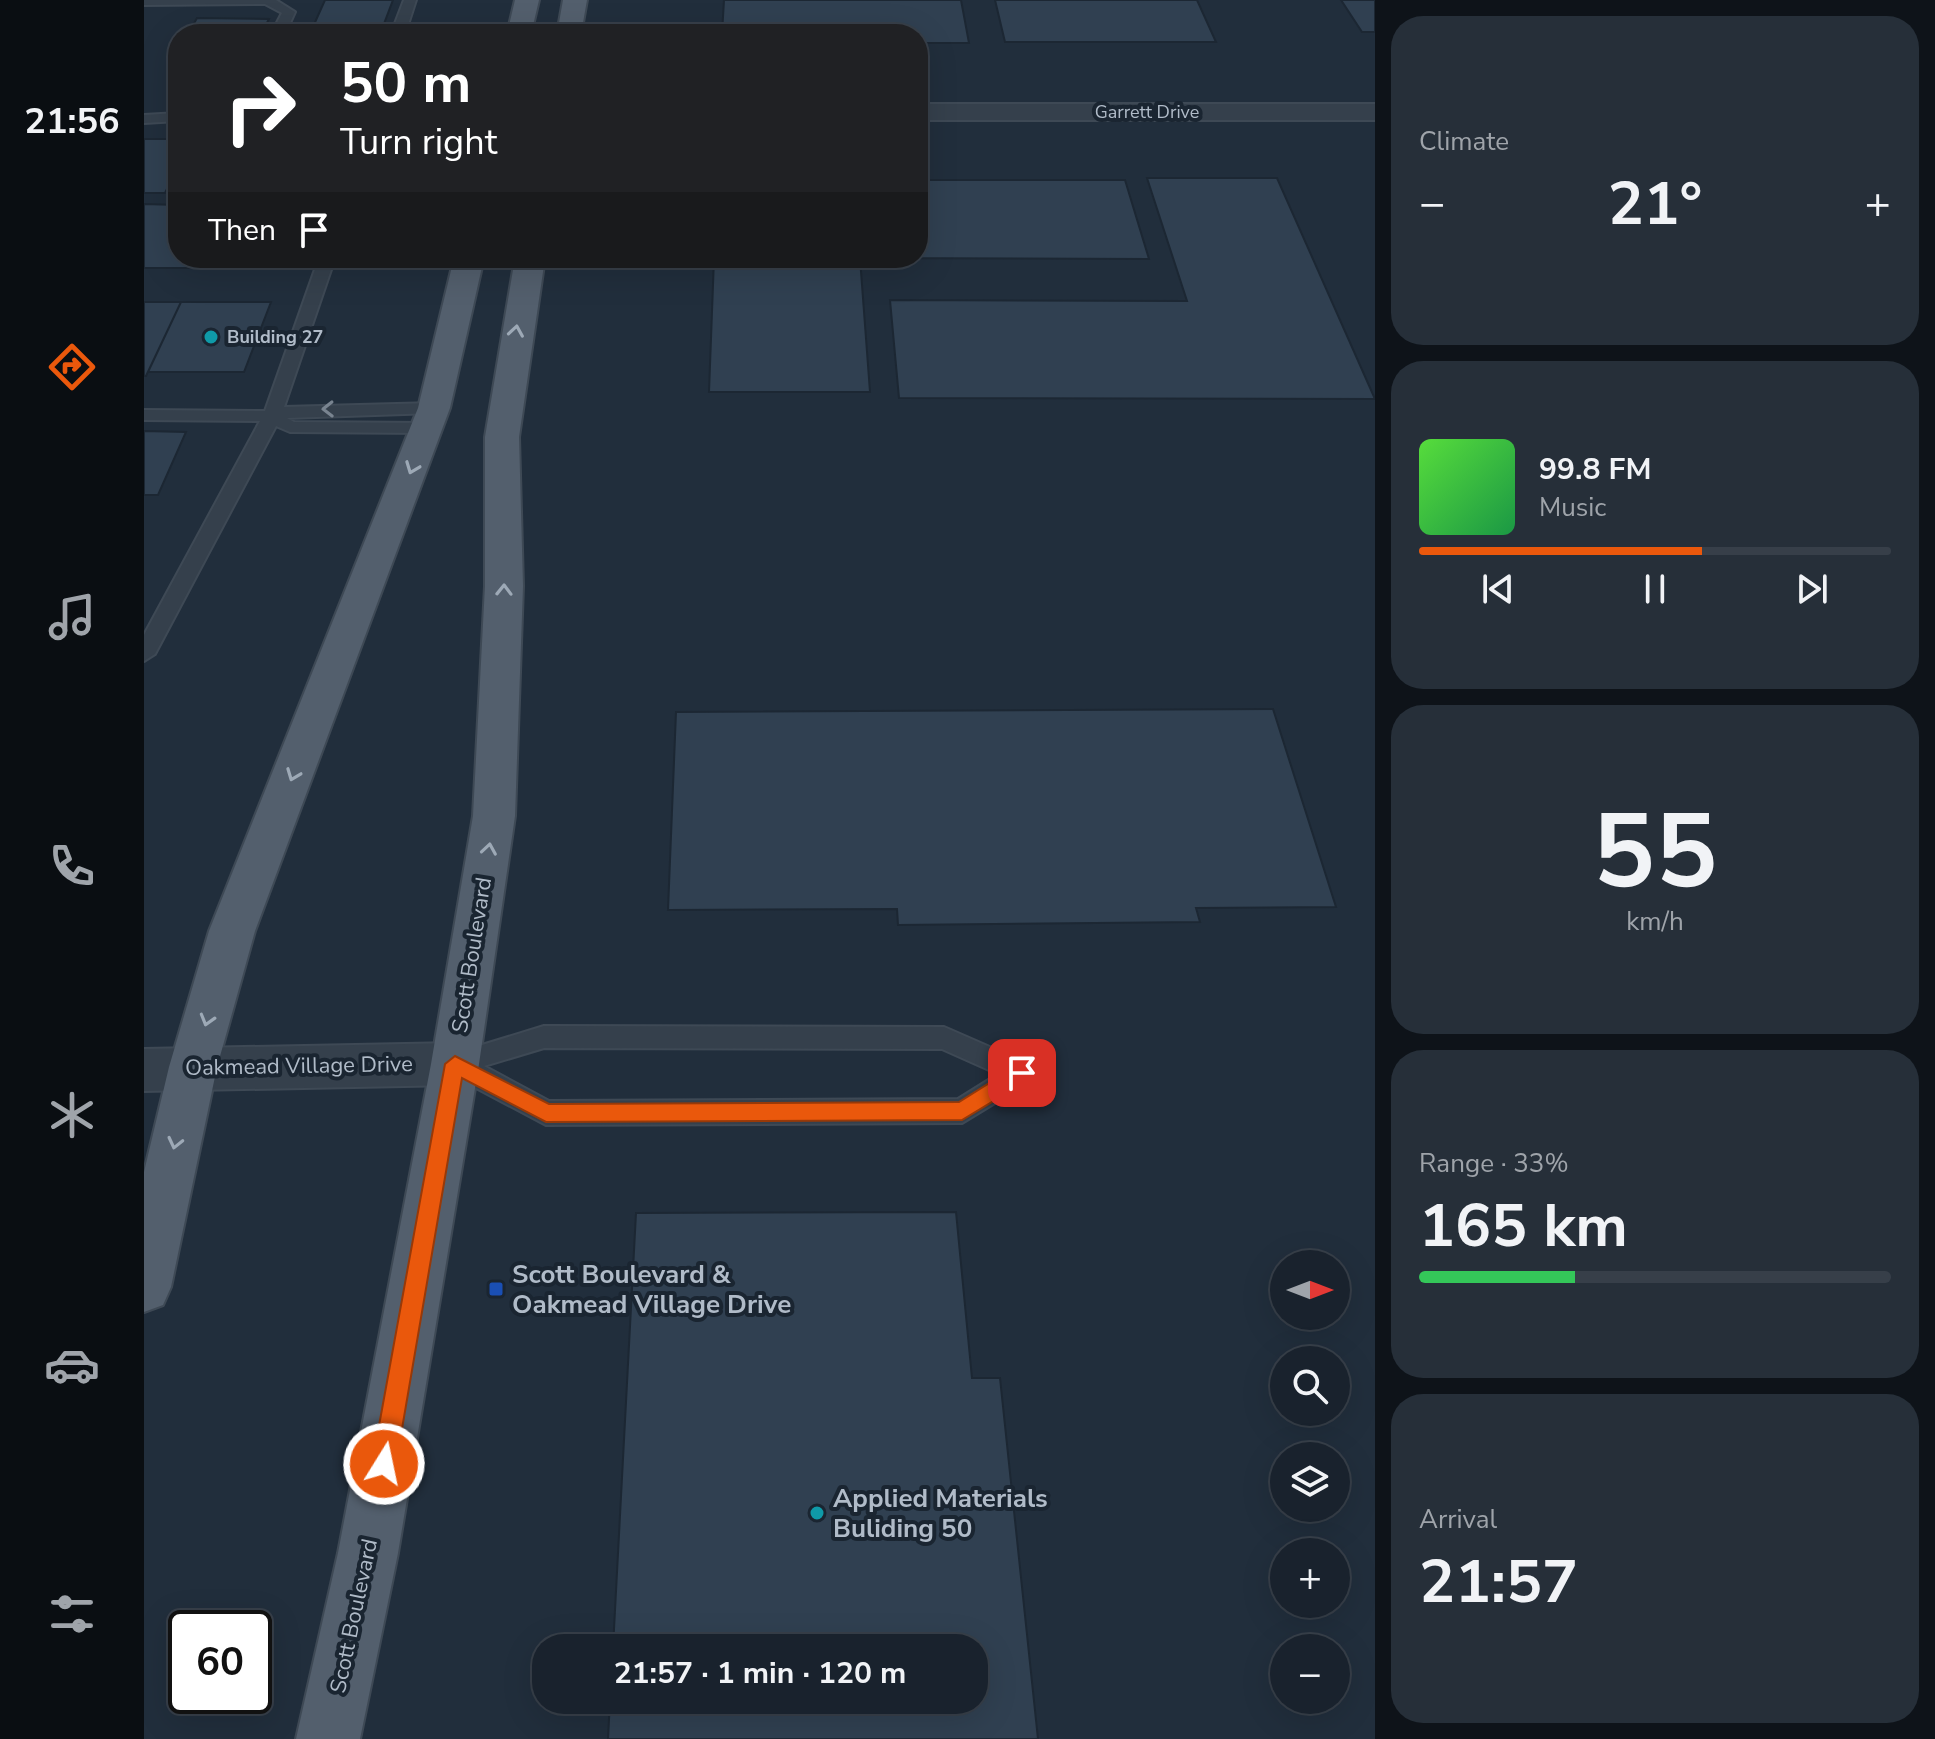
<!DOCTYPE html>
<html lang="en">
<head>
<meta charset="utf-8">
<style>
	:root { --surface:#19222d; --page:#262f39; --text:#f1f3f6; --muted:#9fa4aa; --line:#373f49; --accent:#ea580c }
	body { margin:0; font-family:"Nunito Sans",sans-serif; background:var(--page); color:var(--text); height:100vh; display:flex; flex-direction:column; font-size:30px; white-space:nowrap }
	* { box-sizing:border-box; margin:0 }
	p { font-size:26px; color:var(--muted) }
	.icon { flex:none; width:44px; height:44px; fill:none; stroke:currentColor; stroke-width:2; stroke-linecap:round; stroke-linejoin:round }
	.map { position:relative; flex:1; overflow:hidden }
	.details { display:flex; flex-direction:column; gap:16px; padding:16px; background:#0e1319; width:560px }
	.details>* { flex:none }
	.guide { position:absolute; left:24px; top:24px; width:760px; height:244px; border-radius:32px; box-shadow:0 8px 32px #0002,0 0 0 2px var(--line); background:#202124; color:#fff; overflow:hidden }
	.needle { width:52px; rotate:90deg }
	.fabs { position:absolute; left:1126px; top:1250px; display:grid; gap:16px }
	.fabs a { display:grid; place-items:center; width:80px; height:80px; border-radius:50%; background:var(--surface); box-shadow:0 8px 32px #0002,0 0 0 2px var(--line); font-size:40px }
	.speed { position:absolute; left:24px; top:1610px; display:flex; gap:16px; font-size:40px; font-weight:700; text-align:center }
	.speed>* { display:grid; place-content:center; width:104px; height:104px; border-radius:50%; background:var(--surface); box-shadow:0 8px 32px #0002,0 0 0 2px var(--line); line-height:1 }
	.speed .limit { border:4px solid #111; border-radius:12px; background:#fff; color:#111 }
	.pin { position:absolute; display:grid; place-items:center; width:68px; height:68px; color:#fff; margin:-34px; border-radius:16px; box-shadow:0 4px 12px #0006 }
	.me { position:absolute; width:88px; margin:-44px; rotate:10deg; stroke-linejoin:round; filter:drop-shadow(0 0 6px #0008) }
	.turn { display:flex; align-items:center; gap:28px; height:168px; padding:0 40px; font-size:36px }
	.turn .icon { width:104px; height:104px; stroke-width:2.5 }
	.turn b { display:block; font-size:56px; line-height:68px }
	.then { display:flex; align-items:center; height:76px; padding:0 40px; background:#0003; gap:16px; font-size:30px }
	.big { font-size:60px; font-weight:700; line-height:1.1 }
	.details .tile { flex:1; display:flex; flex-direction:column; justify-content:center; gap:12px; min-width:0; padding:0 28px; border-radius:32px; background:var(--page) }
	.details .dial { align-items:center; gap:0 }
	.dial b { font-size:104px; line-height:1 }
	.song { display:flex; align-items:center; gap:24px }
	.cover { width:96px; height:96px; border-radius:12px; background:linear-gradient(135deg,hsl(110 70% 55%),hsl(140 70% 35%)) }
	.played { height:8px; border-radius:4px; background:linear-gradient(90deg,var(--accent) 60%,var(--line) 60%) }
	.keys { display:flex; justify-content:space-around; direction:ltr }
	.heat { display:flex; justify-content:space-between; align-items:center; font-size:44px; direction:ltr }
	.charge { height:12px; border-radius:6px; background:linear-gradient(90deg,#34c759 33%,var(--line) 0) }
	.trip { position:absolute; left:388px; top:1634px; width:456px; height:80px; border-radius:32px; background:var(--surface); box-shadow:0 8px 32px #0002,0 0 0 2px var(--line); font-weight:700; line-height:80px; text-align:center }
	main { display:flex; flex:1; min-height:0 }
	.tabs { display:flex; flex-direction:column; width:144px; justify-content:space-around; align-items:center; background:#0a0e12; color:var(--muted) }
	.tabs .icon { width:56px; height:56px }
	.tabs .active { color:var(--accent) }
	.tabs b { font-size:36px; color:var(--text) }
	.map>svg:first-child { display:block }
	.building { fill:#304051; stroke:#1c2733; stroke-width:2 }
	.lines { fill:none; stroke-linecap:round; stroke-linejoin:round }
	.service-casing { stroke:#3e4955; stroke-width:4 }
	.minor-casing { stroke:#3e4955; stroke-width:4 }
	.tertiary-casing { stroke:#3e4955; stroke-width:4 }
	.primary-casing { stroke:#3e4955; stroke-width:4 }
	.service { fill:#35404c; fill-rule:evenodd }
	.minor { fill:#35404c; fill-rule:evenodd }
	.tertiary { fill:#35404c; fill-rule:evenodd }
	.primary { fill:#535f6d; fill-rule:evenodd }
	.oneway { stroke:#9da9b6 }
	.oneway2 { stroke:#798490 }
	.route { fill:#ea580c; stroke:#983908; stroke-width:2 }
	.culture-dot { fill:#0f9aa8; stroke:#1a2531; stroke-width:3 }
	.transit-dot { fill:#1a4fb4; stroke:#1a2531; stroke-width:3 }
	.labels { text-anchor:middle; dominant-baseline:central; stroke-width:8; stroke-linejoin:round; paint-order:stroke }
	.far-street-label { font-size:18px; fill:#b0bbc8; stroke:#1a2531 }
	.far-poi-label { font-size:18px; font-weight:bold; fill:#b0bbc8; stroke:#1a2531; text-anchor:start }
	.street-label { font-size:22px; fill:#b0bbc8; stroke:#1a2531 }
	.near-poi-label { font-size:26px; font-weight:bold; fill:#b0bbc8; stroke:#1a2531; text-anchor:start }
</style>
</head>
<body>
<main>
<nav class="tabs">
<b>21:56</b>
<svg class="icon active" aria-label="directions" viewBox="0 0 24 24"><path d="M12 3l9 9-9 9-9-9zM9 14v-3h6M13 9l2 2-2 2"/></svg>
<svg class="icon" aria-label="music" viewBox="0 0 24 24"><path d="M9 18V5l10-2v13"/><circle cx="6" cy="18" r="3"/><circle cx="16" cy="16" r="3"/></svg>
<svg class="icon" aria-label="phone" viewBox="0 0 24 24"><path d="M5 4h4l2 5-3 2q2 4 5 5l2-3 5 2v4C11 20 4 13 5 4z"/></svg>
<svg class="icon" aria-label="climate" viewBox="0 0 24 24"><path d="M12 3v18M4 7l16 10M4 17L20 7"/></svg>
<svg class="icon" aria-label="car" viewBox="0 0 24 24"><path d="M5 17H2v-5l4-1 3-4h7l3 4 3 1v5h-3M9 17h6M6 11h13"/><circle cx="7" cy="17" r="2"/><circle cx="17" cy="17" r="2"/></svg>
<svg class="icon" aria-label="filters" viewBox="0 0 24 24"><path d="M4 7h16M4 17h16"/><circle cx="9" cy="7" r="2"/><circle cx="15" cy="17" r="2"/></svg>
</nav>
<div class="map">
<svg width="1231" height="1739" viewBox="0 0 1231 1739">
	<rect width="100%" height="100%" fill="#212e3c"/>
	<path class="building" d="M181,0H249L238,29H168Z
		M580,0H817L825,43H774V34H578Z
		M851,0H1053L1072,42H861Z
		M1197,0H1231V32H1218Z
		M53,18L125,19L117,34H44Z
		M0,139H34V167L21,193H0Z
		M1003,178H1133L1231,399L755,398L746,300L1043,301Z
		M774,180H981L1005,259L716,258L726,392H565L570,258H774Z
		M0,204L34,205V258H57L52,268H0Z
		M57,258H144L140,269L52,268Z
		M0,302H37L2,376H0Z
		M37,302H127L100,372H4Z
		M0,431L42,432L14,495H0Z
		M1129,709L1192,907L1052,908L1056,922L754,925L753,909L524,910L532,712Z
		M812,1212L828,1378H856L894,1739H464L466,1700H830V1648H469L492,1213Z"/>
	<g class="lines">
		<g class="service-casing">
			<path id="service" d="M0,0H132L151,12L141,34H127L138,13L121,4L0,5Z
				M260,0H272L261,34H247Z
				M34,113V121L0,123V115Z
				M175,258H191L140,407L290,403L299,408L290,413L143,418L150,422L283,423L292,428L283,433L146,432L132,426L11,654L0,661V635L116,421L0,420V410L121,411Z
				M400,1026L800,1027L887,1065L891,1073L887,1081L818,1123L402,1125L302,1072L298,1064L302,1056ZM400,1048L798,1049L854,1074L814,1099L405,1101L340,1066Z"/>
		</g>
		<g class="minor-casing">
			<path id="minor" d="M774,104H1231V120H774Z"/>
		</g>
		<g class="tertiary-casing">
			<path id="tertiary" d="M311,1043L328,1049L335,1064L328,1079L311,1085L0,1091V1049Z"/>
		</g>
		<g class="primary-casing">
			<path id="primary" d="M371,0H395L387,34H363Z
				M419,0H443L437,34H413Z
				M310,258H340L306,408L111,931L73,1067L27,1287L19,1305L0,1312V1172L25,1067L65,931L274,408Z
				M371,258H401L375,437L379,586L371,816L335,1064L254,1553L216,1739H152L194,1553L287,1064L329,816L341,586V437Z"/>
		</g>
		<use href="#service" class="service"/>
		<use href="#minor" class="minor"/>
		<use href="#tertiary" class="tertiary"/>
		<use href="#primary" class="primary"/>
	</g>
	<defs><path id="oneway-chevron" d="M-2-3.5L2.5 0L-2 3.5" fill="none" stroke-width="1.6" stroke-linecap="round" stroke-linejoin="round" transform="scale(2)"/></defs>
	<g class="oneway">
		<use href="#oneway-chevron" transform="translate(372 331) rotate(-81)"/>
		<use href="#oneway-chevron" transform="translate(268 468) rotate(111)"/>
		<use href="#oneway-chevron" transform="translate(360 590) rotate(-89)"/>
		<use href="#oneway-chevron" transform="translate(149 775) rotate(111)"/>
		<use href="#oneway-chevron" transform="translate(345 849) rotate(-81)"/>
		<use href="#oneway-chevron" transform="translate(63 1020) rotate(106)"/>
		<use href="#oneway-chevron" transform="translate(31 1143) rotate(103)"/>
	</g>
	<use class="oneway2" href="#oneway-chevron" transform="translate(184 409) rotate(179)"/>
	<path class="route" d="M311,1056L405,1104L815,1102L871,1067L878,1064L889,1073L886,1079L818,1120L402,1122L318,1078L252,1464L248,1472L240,1476L231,1472L228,1464L301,1064Z"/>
	<g class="culture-dot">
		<circle cx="67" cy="337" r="8"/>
		<circle cx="673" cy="1513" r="8"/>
	</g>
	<rect class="transit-dot" x="344" y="1281" width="16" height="16" rx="4"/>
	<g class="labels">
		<g class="far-street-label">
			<text x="1003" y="112">Garrett Drive</text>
		</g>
		<g class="far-poi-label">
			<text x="83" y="337">Building 27</text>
		</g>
		<g class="street-label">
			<text transform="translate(328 955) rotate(-81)">Scott Boulevard</text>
			<text transform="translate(155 1066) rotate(-1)">Oakmead Village Drive</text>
			<text transform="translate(210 1616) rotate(-78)">Scott Boulevard</text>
		</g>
		<g class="near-poi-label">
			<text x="368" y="1274">Scott Boulevard &amp;<tspan x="368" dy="30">Oakmead Village Drive</tspan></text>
			<text x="689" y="1498">Applied Materials<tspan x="689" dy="30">Buliding 50</tspan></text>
		</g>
	</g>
</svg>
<div class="fabs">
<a><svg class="needle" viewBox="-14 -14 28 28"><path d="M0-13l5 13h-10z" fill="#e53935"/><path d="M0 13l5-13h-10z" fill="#9fa4aa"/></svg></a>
<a><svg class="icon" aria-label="search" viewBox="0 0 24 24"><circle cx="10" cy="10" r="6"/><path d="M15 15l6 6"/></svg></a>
<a><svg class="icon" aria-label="layers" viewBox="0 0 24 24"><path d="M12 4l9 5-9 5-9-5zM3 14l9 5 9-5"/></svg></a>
<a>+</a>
<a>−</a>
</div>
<div class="speed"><div class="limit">60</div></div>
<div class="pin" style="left:878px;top:1073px;background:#d93025"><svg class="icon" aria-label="arrive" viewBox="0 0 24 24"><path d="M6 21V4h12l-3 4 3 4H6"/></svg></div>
<svg class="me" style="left:240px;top:1464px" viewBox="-20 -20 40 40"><circle r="17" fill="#ea580c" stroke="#fff" stroke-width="3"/><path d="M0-11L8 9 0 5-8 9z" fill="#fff"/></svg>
<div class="trip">21:57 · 1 min · 120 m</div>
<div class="guide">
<div class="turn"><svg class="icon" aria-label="right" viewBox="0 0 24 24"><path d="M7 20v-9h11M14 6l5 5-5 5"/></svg><div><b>50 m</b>Turn right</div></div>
<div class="then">Then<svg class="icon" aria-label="arrive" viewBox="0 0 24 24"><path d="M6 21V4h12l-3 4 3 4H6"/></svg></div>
</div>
</div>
<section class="details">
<div class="tile"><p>Climate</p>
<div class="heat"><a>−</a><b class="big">21°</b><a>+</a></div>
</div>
<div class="tile">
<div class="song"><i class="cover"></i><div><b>99.8 FM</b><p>Music</p></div></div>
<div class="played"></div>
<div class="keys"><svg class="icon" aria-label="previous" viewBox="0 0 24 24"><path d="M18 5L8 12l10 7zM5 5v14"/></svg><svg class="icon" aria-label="pause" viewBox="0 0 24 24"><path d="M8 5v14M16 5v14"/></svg><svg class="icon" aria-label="next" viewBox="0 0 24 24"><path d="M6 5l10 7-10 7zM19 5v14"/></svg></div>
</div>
<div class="tile dial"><b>55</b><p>km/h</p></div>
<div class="tile"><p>Range · 33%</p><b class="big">165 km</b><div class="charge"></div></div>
<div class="tile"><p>Arrival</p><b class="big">21:57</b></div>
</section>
</main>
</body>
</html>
